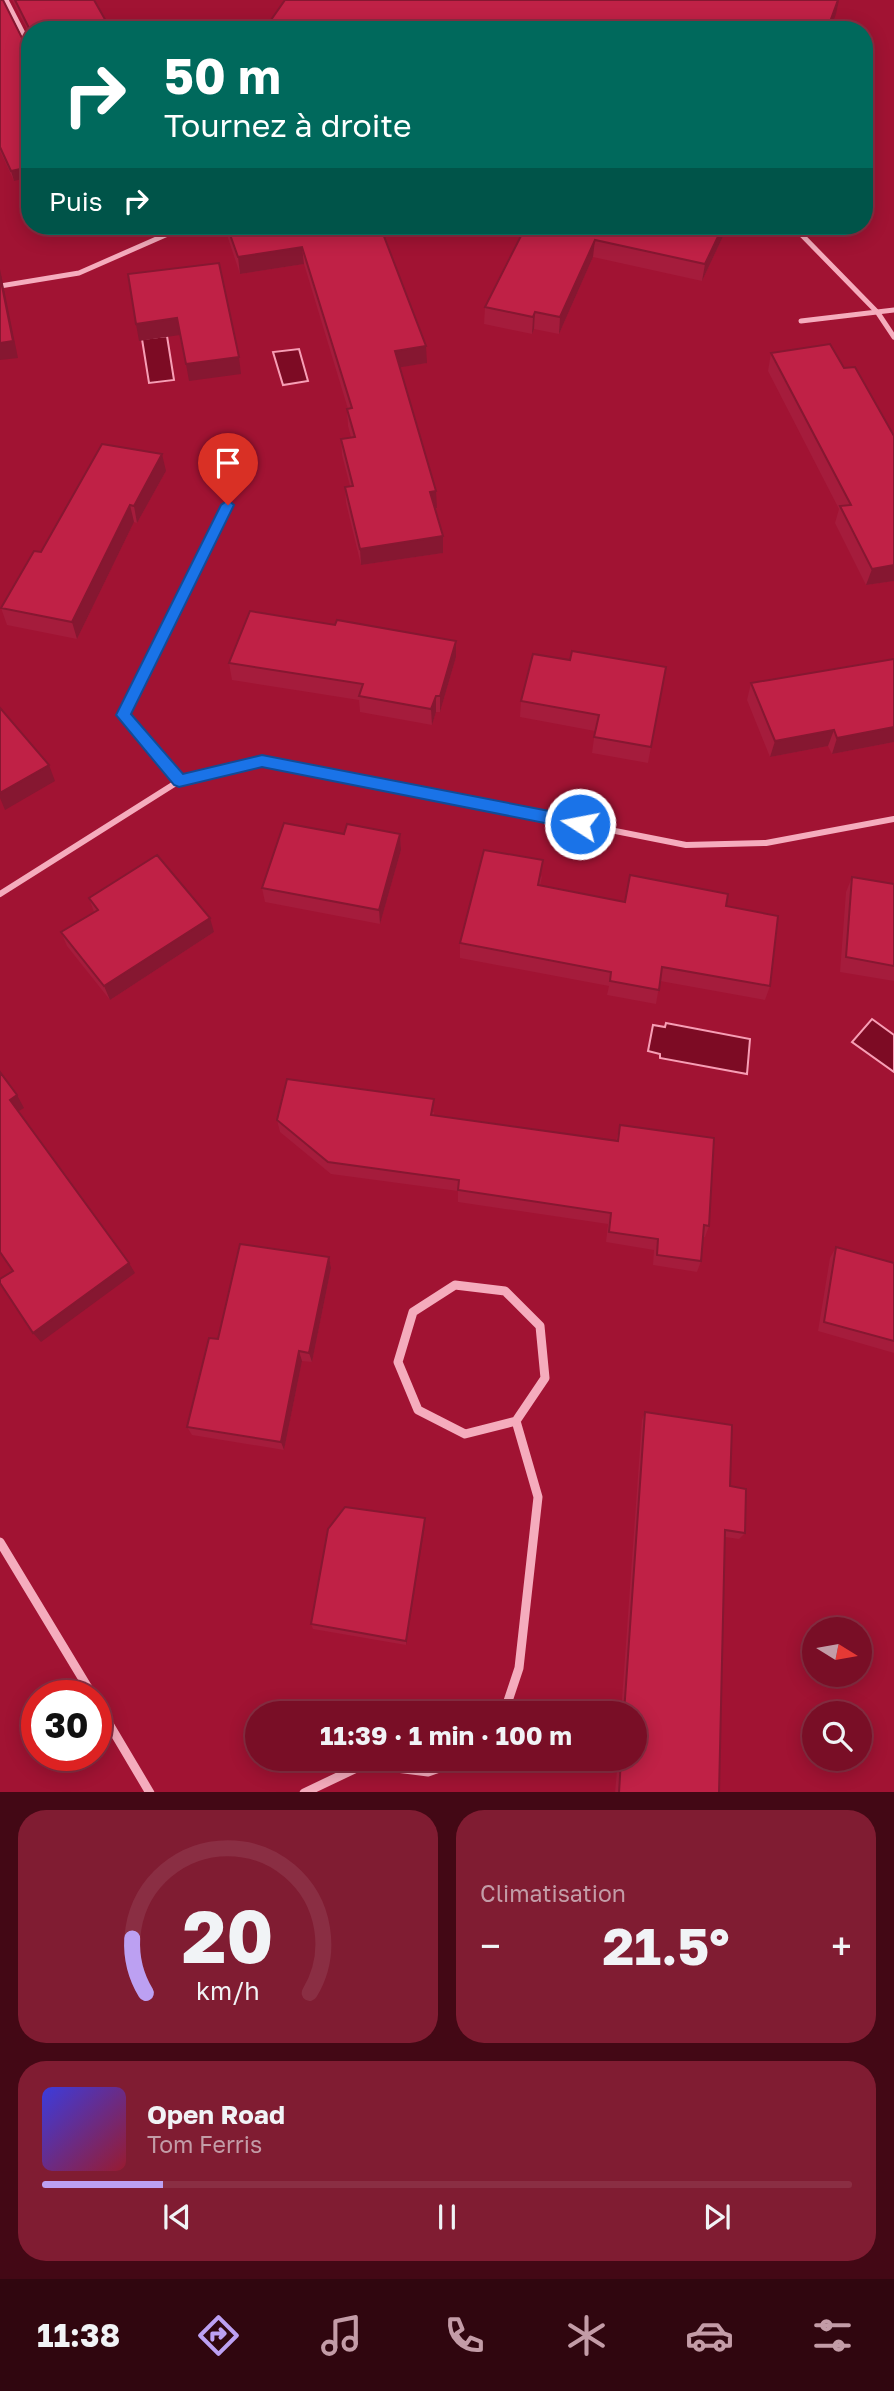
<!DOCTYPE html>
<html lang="fr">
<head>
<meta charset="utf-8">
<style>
	:root { --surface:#790e26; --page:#801c32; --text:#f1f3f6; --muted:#c39ca7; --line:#8a2e43; --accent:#bca0f2 }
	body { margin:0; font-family:"Golos Text",sans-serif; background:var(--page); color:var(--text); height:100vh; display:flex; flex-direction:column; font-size:26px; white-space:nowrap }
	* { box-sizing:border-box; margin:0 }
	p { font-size:23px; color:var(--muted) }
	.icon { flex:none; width:38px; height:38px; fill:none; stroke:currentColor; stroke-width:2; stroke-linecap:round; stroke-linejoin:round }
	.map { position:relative; height:1792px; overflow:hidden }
	.side { display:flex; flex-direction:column; gap:18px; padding:18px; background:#430815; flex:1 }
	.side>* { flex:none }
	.banner { position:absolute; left:21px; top:21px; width:852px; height:214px; border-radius:28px; box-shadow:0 4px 18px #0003,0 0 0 2px var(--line); background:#00695c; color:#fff; overflow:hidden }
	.needle { width:46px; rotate:101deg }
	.buttons { position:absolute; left:802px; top:1617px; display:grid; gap:14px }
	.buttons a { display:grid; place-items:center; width:70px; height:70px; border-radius:50%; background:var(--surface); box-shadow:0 4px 18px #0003,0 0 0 2px var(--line); font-size:35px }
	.speed { position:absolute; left:21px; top:1680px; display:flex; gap:14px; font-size:35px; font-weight:700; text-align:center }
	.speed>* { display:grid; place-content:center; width:91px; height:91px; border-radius:50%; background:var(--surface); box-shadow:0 4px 18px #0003,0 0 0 2px var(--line); line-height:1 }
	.speed .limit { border:10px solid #d22; background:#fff; color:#111 }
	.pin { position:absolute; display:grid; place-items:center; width:60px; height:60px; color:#fff; margin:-72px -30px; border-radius:50% 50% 50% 0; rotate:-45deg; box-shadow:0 0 7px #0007 }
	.pin .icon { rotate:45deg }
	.me { position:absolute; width:77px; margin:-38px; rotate:281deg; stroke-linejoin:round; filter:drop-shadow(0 0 5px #0008) }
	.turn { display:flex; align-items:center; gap:24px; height:147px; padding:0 28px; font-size:32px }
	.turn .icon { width:91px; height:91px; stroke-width:2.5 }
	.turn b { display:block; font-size:49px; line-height:60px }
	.then { display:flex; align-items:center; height:66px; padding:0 28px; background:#0003; gap:14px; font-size:26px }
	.big { font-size:52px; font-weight:700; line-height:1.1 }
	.side .card { flex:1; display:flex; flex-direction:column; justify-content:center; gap:10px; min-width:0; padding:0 24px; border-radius:28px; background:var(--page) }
	.side .dial { align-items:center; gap:0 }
	.dial svg { height:182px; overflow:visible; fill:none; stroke:var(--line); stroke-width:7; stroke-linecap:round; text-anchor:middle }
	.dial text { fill:var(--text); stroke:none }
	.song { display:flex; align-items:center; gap:21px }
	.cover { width:84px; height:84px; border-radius:10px; background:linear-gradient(135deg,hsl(240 70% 55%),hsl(350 70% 35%)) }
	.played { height:7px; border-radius:4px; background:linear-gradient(90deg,var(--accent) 15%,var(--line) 15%) }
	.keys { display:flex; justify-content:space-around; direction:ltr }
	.heat { display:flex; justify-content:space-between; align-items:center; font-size:38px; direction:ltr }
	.side .tiles { flex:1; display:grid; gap:18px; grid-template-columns:1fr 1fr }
	.card:last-child { grid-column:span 2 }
	.trip { position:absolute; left:245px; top:1701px; width:402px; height:70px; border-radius:35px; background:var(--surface); box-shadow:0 4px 18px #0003,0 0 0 2px var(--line); font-weight:700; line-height:70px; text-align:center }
	.tab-bar { display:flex; height:112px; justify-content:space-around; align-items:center; background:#30060f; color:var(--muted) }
	.tab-bar .icon { width:49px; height:49px }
	.tab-bar .active { color:var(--accent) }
	.tab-bar b { font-size:32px; color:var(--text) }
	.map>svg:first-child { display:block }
	.water { fill:#7d0b24; stroke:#f79eb5; stroke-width:2 }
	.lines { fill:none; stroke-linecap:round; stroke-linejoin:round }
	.service { stroke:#f5acbd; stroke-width:5 }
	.minor-far2 { stroke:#f5acbd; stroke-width:5 }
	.minor-far1 { stroke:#f5acbd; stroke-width:6 }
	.minor { stroke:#f5acbd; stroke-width:9 }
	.wall { fill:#a51c3c }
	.shaded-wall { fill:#861731 }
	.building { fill:#c02146; stroke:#861731; stroke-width:2 }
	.route { fill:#1a73e8; stroke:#114b97; stroke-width:2 }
</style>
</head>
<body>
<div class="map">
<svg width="894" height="1793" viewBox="0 0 894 1793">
	<rect width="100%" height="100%" fill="#a11333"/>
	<path class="water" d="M167,336L174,380L149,383L142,339Z
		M299,349L308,381L283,385L273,352Z
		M872,1019L894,1035V1072L852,1042Z
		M666,1023L750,1039L747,1074L660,1058V1054L648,1051L653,1025L665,1027Z"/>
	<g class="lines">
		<path class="service" d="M179,781L123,715L227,505"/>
		<path class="minor-far2" d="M6,0L30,47
			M793,226L878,313L894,337
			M0,286L79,273L186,226
			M801,321L894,310"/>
		<path class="minor-far1" d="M0,894L179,781L262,761L686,845L766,843L894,819"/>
		<path class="minor" d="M455,1285L505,1291L540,1326L545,1378L516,1421L465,1434L418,1410L398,1362L413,1312Z
			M0,1542L93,1696
			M96,1702L150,1793
			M504,1713L519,1668L538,1497L516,1421
			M304,1793L365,1764L428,1772L465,1759"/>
	</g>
	<path class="wall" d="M0,0L23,40L14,181L0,151Z
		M12,0H94L30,30V35Z
		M224,226H380L427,363L400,367L437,508H435L443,553L361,565L346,503L345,487L350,486L342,455L341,439L351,437L348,426L347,409H348L304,264L240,274Z
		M523,226H727L726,230L702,281L593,257L559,334L534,329L532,334L484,324L485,307L523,232Z
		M771,353L844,368L894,436V581L866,585L835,523L839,509L768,371Z
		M166,471L137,523L134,522L77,639L7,625L1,608L41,552Z
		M335,625L456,657L440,712H436L432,725L360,712L359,700L232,680L229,663Z
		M894,659V742L832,754L828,746L770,757L747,700L751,683Z
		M570,660L666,667L648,763L592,753L595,731L520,717L521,701Z
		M344,834H400L401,850L380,924L265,902L262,888Z
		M542,876L540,886L625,902L726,906L770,986L765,1000L660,981L656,1004L607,995L609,986L460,958V943Z
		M852,877L894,884V981L840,972L846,892Z
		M89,898L214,932L110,1000L67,946L61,932L94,912Z
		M434,1112V1115L616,1141L620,1125L709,1226L705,1237H703L701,1261L697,1272L653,1265L654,1250L606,1242L608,1224L458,1202V1191L331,1174L280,1132L277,1120Z
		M836,1247L894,1263V1353L818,1331L830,1258Z
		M329,1257L331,1268L312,1362L302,1361L284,1450L192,1435L187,1427L218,1339Z
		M645,1412L730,1486L745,1533L739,1539L725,1537L719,1793H615L618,1759H635V1713H621L642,1420Z
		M425,1518V1525L406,1645L313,1629L311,1624Z"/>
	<path class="shaded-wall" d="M839,0L836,14L830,30H827Z
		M30,167V177L14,181L11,171Z
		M723,226H727L726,230L702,281L705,264Z
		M595,240L593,257L559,334L560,317Z
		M302,247L304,264L240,274L238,257Z
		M0,269L18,358L0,360Z
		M535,312L534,329L532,334L533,317Z
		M177,318L180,335L139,341L136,324Z
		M426,346L427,363L396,368L395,351Z
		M239,357L241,374L189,381L186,364Z
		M162,454L166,471L137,523L134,506Z
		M436,491L437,508H430V492Z
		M130,505L134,522L77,639L72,622Z
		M443,536V553L361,565L360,549Z
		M894,565V581L866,585L872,569Z
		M456,641V657L440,712V696Z
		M436,696V712L432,725L431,709Z
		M894,727V742L832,754L837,738Z
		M834,730L828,746L770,757L775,741Z
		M49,765L55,781L5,810L0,798V793Z
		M400,834L401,850L380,924L379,910Z
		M210,918L214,932L110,1000L104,986Z
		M17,1095L24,1108L17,1112L10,1100Z
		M329,1257L331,1268L312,1362L309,1353Z
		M129,1263L135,1273L41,1342L33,1333Z
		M299,1351L302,1361L284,1450L281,1442Z
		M425,1518V1525L406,1645V1641Z"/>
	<path class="building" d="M0,0H3L23,40L30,42V167L11,171L0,147Z
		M15,0H94L111,30H30Z
		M285,0H838L827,30H508L509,27L499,30H264Z
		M227,226H380L426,346L395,351L436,491L430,492L443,536L360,549L345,487L353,486L341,439L355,437L347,409L352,408L302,247L238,257Z
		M526,226H723L705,264L595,240L560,317L535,312L533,317L485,307Z
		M219,263L239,357L186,364L177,318L136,324L128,274Z
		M0,276L13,341L0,343Z
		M830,344L844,368L855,367L894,436V565L872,569L840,506L851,505L771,353Z
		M102,444L162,454L134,506L130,505L72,622L1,608L34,551L41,552Z
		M250,611L335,625L337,620L456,641L440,696H436L431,709L359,696L363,684L229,663Z
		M572,651L666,667L651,747L594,737L599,715L521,701L533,654L570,660Z
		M894,659V727L837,738L834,730L775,741L751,683Z
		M0,708L49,765L0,793Z
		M284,823L344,834L347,824L400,834L379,910L262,888Z
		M484,850L543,860L538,885L625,902L630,875L728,894L726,906L778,916L770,986L662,967L659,990L610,981L611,972L460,943Z
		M157,855L210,918L104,986L61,932L98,910L89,898Z
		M852,877L894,884V966L846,957Z
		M0,1072L17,1095L10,1100L129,1263L33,1333L0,1283V1279L13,1271L0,1252Z
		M287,1079L434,1099L431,1115L618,1141L620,1125L714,1138L709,1226L704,1225L701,1261L657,1255L658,1239L609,1232L611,1213L458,1190L459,1180L328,1162L277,1120Z
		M240,1244L329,1257L309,1353L299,1351L281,1442L187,1427L209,1338L218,1339Z
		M836,1247L894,1263V1341L824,1322Z
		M645,1412L732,1425L730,1486L746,1489L745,1533L725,1530L719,1793H619L621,1759H635V1713H624Z
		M345,1507L425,1518L406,1641L311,1624L328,1529Z"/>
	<path class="route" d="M228,500L234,505L131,714L183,774L262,755L580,817L588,824L586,828L580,830L262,767L179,787L174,785L116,715L221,505Z"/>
</svg>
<div class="buttons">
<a><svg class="needle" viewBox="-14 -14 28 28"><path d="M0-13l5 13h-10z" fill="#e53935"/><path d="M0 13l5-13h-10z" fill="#c39ca7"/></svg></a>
<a><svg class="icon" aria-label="search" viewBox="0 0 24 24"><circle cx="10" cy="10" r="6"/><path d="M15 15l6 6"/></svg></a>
</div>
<div class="speed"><div class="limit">30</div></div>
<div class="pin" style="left:228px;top:505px;background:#d93025"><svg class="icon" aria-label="arrive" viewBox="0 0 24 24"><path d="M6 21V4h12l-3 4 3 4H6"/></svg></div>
<svg class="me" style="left:580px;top:824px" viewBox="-20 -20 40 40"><circle r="17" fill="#1a73e8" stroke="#fff" stroke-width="3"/><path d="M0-11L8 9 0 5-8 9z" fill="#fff"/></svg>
<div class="trip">11:39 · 1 min · 100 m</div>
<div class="banner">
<div class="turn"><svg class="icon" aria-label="right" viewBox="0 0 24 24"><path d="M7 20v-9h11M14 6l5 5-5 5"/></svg><div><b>50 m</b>Tournez à droite</div></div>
<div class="then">Puis<svg class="icon" aria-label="right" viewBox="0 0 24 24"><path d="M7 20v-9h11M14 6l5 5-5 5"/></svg></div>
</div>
</div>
<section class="side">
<div class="tiles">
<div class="card dial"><svg viewBox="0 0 100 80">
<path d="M14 69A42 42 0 1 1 86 69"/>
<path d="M14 69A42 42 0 0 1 8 45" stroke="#bca0f2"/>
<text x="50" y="56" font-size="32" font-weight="700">20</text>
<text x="50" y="72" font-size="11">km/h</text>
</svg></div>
<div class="card"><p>Climatisation</p>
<div class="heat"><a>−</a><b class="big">21.5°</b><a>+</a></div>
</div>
<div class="card">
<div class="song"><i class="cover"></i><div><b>Open Road</b><p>Tom Ferris</p></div></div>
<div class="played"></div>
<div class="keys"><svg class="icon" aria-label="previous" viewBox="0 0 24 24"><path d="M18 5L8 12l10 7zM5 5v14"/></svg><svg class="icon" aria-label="pause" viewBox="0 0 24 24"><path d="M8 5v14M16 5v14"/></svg><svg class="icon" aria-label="next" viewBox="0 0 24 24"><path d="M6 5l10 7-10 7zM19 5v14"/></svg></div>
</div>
</div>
</section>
<nav class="tab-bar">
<b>11:38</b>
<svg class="icon active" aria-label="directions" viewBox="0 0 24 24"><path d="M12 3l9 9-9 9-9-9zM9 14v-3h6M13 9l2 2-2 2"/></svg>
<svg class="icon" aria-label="music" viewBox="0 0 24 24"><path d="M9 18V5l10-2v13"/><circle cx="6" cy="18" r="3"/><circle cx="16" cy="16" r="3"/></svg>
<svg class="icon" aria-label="phone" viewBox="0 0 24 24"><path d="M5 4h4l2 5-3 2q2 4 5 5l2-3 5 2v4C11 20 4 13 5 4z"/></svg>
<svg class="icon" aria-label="climate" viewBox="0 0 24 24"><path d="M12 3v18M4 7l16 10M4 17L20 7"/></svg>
<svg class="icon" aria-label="car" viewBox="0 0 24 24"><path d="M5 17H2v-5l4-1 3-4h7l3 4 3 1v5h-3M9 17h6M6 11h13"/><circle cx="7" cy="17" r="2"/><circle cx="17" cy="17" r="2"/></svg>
<svg class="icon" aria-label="filters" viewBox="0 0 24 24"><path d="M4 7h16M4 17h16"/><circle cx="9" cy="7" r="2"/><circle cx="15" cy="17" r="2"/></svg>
</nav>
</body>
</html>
